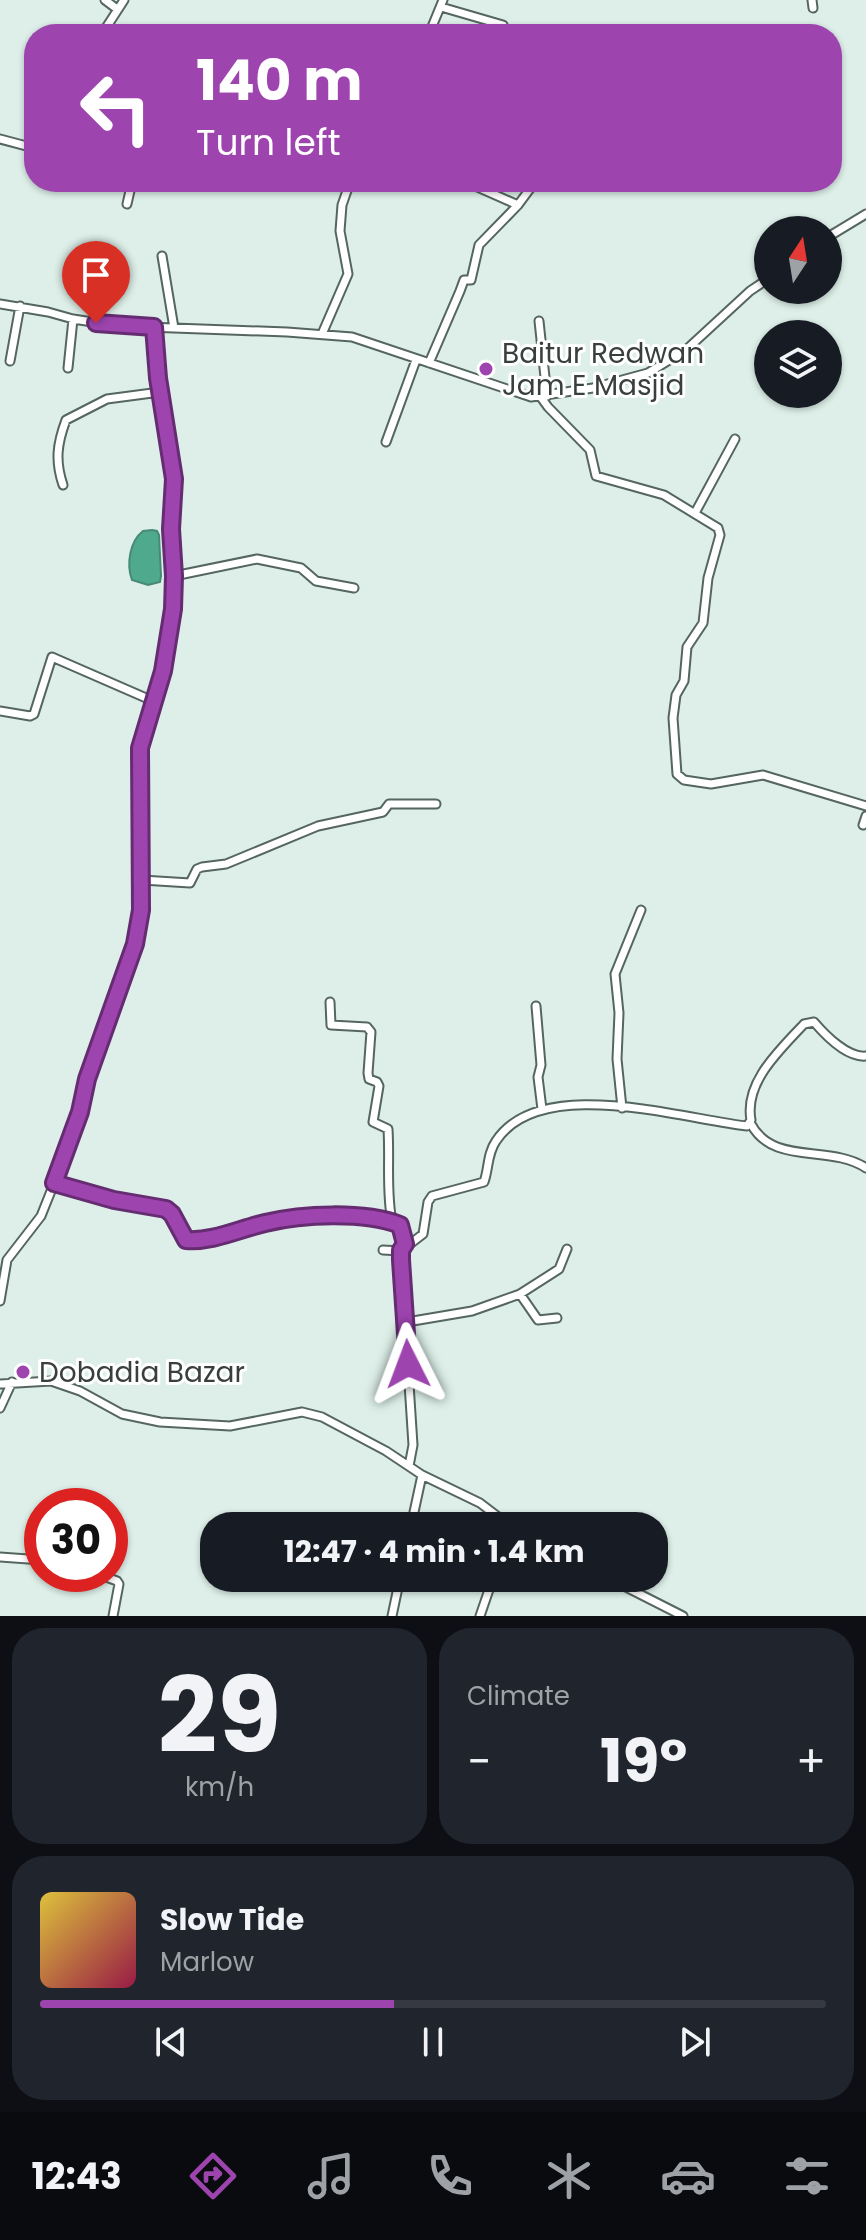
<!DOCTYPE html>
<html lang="en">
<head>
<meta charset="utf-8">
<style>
	:root { --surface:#171b24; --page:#20242c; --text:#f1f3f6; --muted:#9ea1a6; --line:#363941; --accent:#9d44af }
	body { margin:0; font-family:Poppins,sans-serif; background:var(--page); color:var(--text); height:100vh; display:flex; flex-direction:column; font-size:30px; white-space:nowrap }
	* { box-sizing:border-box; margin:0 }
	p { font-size:26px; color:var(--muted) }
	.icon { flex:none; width:44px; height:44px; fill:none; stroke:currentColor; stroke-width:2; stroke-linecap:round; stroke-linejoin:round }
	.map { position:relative; height:1616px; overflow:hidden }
	.side { display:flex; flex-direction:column; gap:12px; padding:12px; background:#0d0f14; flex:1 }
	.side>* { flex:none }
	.banner { position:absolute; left:24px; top:24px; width:818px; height:168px; border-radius:32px; box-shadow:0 2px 6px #0004; background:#9d44af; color:#fff; overflow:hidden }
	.needle { width:52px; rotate:12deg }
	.fabs { position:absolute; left:754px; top:216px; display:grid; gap:16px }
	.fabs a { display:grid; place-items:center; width:88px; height:88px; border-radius:50%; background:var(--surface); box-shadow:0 2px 6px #0004; font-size:40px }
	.speed { position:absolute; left:24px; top:1488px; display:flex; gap:16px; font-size:40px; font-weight:700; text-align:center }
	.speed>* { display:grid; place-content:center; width:104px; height:104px; border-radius:50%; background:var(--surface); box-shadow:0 2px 6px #0004; line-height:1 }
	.speed .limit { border:12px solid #d22; background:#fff; color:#111 }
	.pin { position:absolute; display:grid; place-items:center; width:68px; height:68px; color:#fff; margin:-82px -34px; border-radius:50% 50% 50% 0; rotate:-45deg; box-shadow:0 0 8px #0007 }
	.pin .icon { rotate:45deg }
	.me { position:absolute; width:88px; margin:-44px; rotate:357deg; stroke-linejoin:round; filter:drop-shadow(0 0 6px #0008) }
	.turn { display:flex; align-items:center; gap:28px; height:168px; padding:0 40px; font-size:36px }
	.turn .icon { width:104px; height:104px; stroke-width:2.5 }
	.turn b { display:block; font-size:56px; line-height:68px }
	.big { font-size:60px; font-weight:700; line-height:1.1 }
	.side .tile { flex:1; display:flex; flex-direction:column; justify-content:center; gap:12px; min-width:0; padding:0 28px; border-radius:32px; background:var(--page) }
	.side .dial { align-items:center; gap:0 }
	.dial b { font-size:104px; line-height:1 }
	.song { display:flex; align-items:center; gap:24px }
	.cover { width:96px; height:96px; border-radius:12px; background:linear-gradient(135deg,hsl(50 70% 55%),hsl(340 70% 35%)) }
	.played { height:8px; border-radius:4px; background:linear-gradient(90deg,var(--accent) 45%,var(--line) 45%) }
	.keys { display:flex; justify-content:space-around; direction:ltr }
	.heat { display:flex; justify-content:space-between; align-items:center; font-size:44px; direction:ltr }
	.side .tiles { flex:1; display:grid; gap:12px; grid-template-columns:1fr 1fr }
	.tile:last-child { grid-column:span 2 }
	.trip { position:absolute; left:200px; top:1512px; width:468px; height:80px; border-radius:32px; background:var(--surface); box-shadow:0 2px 6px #0004; font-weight:700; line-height:80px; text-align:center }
	.dock { display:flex; height:128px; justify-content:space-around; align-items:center; background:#090b0e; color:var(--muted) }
	.dock .icon { width:56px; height:56px }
	.dock .current { color:var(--accent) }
	.dock b { font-size:36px; color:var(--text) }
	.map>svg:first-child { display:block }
	.water { fill:#4ea98d; stroke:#478975; stroke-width:2 }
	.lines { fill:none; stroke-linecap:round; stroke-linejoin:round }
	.minor-casing { stroke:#55655f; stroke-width:11 }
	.minor { stroke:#fff; stroke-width:7 }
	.route-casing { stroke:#662c72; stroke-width:20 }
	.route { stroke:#9d44af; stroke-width:14 }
	.poi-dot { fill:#9d44af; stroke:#fff; stroke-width:3 }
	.labels { text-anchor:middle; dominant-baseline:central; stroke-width:6; stroke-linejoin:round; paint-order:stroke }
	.poi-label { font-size:28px; fill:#383f3c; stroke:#fff; text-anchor:start }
</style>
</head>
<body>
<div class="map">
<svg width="866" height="1616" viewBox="0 0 866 1616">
	<rect width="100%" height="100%" fill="#ddefe8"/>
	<path class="water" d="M152,530L157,531L159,535L161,576L160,582L148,585L132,580C126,564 130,541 143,531Z"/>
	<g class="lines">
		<g class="minor-casing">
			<path id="minor" d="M105,0L117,9
				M812,0L813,8
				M441,7L503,25
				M102,34L124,0
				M429,34L443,0
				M0,139L34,148
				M466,182L518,205
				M127,204L132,182
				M828,237L866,214
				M162,256L174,328
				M0,304L48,312L73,319L119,326L287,332L352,337L531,397L593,388L648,373L687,349L750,291L768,279
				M539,321L547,396
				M322,334L348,274L340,231L342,205L349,185L375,182
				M10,361L20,306
				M429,363L460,291L464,280H471L479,245L518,205L535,182
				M68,368L73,319
				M540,396L548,407L590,450L596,476L664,495L718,528L720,535L708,578L703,623L687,647L684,681L676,695L673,718L677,774L684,780L711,784L763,775L866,806
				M386,442L416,360
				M63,485C55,461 57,444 66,420L107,399L160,392
				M695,513L735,439
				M174,576L257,559L301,568L316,581L354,588
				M0,711L30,716L34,714L52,657L153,701
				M863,825L866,816
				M142,880L190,883L197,869L202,867L226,864L318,826L383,812L389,804H436
				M330,1002L331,1025L367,1027L371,1032L368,1073L369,1079L377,1082L379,1086L373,1122L388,1129C390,1161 386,1191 392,1222
				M536,1006L541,1065L538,1077L542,1109
				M622,1108L617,1059L619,1013L615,974L641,910
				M751,1124C773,1166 830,1144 866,1168
				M54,1183L114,1200L166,1209L172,1214L186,1240C213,1242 239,1228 265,1223C301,1214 365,1211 400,1225L405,1244H410L423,1234L428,1202L432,1196L484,1182C489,1168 487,1154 496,1141C540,1074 682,1119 747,1126L751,1120C744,1082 780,1050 804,1024L814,1022C826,1036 848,1058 866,1056
				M405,1244L401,1250V1260L413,1445L409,1466
				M383,1250L401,1251
				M520,1294L559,1269L567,1249
				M0,1301L7,1260L41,1216L59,1171L80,1112L87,1079L135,944L141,910L140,748L163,671L173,609L174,576L171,529L174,479L158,378L154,327
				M407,1322L472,1311L520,1294L538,1320L557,1318
				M0,1384L51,1381L80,1391L122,1414L160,1422L230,1426L302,1412L322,1417L386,1451L422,1475L480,1503L510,1526
				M0,1408L12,1382
				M411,1526L422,1475
				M0,1557L42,1560
				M98,1574L117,1581L119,1584L113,1616
				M608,1578L683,1616
				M392,1616L400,1578
				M480,1616L493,1578"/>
		</g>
		<use href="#minor" class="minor"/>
	</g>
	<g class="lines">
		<g class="route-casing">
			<path id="route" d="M96,323L154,327L158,378L174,479L171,529L174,576L173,609L163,671L140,748L141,910L135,944L87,1079L80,1112L54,1183L114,1200L166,1209L172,1214L186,1240C213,1242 239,1229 265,1223C302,1214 364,1211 400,1225L405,1244L401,1250V1260L408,1364"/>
		</g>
		<use href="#route" class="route"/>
	</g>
	<g class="poi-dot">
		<circle cx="486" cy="369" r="8"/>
		<circle cx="23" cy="1372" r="8"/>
	</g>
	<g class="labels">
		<g class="poi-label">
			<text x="502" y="353">Baitur Redwan<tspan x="502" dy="32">Jam E Masjid</tspan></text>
			<text x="39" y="1372">Dobadia Bazar</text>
		</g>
	</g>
</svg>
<div class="fabs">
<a><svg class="needle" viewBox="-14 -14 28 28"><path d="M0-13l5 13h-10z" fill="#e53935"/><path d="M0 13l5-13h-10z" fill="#9ea1a6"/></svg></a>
<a><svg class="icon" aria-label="layers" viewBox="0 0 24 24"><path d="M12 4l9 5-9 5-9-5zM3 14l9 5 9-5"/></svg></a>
</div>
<div class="speed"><div class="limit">30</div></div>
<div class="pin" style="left:96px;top:323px;background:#d93025"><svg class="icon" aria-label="arrive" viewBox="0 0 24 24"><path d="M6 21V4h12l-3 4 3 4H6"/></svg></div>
<svg class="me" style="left:408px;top:1364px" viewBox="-20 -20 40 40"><path d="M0-17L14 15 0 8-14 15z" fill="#9d44af" stroke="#fff" stroke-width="4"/></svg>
<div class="trip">12:47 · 4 min · 1.4 km</div>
<div class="banner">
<div class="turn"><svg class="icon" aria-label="left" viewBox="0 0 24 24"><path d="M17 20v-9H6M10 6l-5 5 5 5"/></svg><div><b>140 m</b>Turn left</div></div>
</div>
</div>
<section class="side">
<div class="tiles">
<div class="tile dial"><b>29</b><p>km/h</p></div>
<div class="tile"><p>Climate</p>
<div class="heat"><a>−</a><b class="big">19°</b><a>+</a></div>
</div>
<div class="tile">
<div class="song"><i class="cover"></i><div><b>Slow Tide</b><p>Marlow</p></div></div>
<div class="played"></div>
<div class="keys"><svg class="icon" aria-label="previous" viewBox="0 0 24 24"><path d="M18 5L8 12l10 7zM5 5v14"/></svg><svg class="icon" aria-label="pause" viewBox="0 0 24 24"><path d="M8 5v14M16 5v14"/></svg><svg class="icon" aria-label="next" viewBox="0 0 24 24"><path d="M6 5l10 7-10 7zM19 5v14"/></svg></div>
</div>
</div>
</section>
<nav class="dock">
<b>12:43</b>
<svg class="icon current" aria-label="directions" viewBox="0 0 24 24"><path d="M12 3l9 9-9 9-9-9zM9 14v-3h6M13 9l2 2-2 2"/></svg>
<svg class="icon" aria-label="music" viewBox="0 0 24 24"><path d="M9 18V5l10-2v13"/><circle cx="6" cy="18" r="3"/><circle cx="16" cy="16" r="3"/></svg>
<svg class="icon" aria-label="phone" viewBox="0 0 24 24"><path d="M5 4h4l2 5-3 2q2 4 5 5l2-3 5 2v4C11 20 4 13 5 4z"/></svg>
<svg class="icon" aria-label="climate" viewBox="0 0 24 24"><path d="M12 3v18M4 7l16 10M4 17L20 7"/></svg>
<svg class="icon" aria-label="car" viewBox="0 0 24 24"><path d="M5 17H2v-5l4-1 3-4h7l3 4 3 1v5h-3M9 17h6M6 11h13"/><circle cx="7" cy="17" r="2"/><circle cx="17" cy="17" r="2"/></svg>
<svg class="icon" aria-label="filters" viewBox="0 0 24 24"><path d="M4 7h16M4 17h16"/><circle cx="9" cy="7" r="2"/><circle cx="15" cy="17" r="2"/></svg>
</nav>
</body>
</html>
